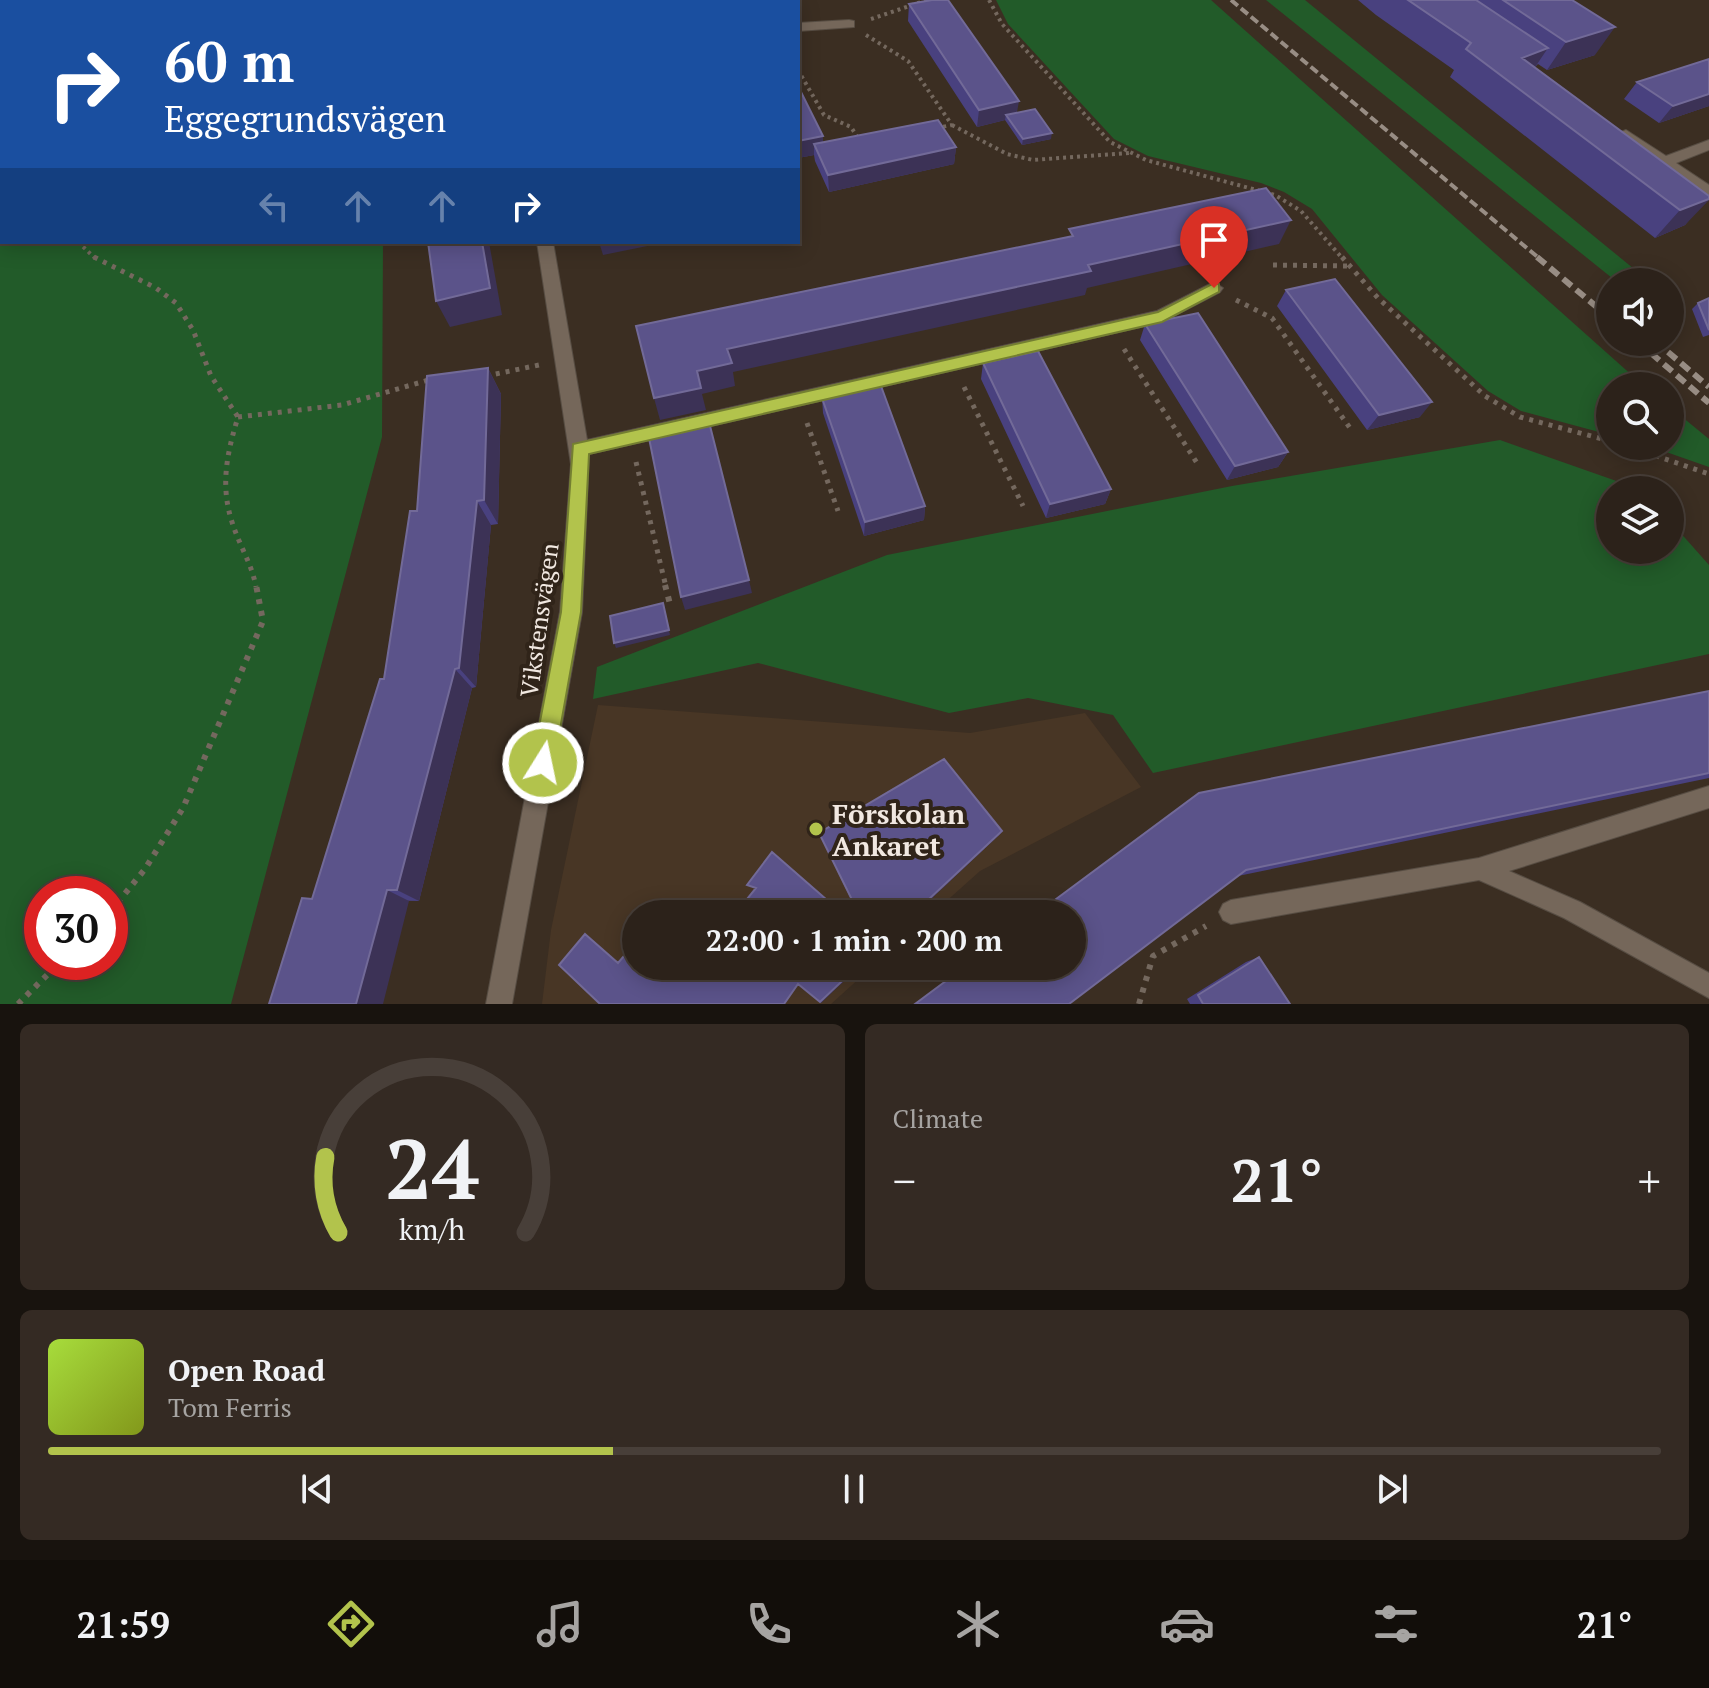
<!DOCTYPE html>
<html lang="en">
<head>
<meta charset="utf-8">
<style>
	:root { --surface:#2c221a; --page:#342a23; --text:#f1f3f6; --muted:#a6a4a2; --line:#483f39; --accent:#b2c34c }
	body { margin:0; font-family:"PT Serif",serif; background:var(--page); color:var(--text); height:100vh; display:flex; flex-direction:column; font-size:30px; white-space:nowrap }
	* { box-sizing:border-box; margin:0 }
	p { font-size:26px; color:var(--muted) }
	.icon { flex:none; width:44px; height:44px; fill:none; stroke:currentColor; stroke-width:2; stroke-linecap:round; stroke-linejoin:round }
	.map { position:relative; height:1004px; overflow:hidden }
	.sheet { display:flex; flex-direction:column; gap:20px; padding:20px; background:#18130e; flex:1 }
	.sheet>* { flex:none }
	.top-card { position:absolute; left:0px; top:0px; width:800px; height:244px; box-shadow:0 4px 20px #0003,0 0 0 2px var(--line); background:#1a4fa0; color:#fff; overflow:hidden }
	.tools { position:absolute; left:1596px; top:268px; display:grid; gap:16px }
	.tools a { display:grid; place-items:center; width:88px; height:88px; border-radius:50%; background:var(--surface); box-shadow:0 4px 20px #0003,0 0 0 2px var(--line); font-size:40px }
	.speed { position:absolute; left:24px; top:876px; display:flex; gap:16px; font-size:40px; font-weight:700; text-align:center }
	.speed>* { display:grid; place-content:center; width:104px; height:104px; border-radius:50%; background:var(--surface); box-shadow:0 4px 20px #0003,0 0 0 2px var(--line); line-height:1 }
	.speed .limit { border:12px solid #d22; background:#fff; color:#111 }
	.pin { position:absolute; display:grid; place-items:center; width:68px; height:68px; color:#fff; margin:-82px -34px; border-radius:50% 50% 50% 0; rotate:-45deg; box-shadow:0 0 8px #0007 }
	.pin .icon { rotate:45deg }
	.me { position:absolute; width:88px; margin:-44px; rotate:10deg; stroke-linejoin:round; filter:drop-shadow(0 0 6px #0008) }
	.turn { display:flex; align-items:center; gap:28px; height:168px; padding:0 32px; font-size:36px }
	.turn .icon { width:104px; height:104px; stroke-width:2.5 }
	.turn b { display:block; font-size:56px; line-height:68px }
	.lanes { display:flex; align-items:center; height:76px; padding:0 32px; background:#0003; justify-content:center; gap:40px; direction:ltr }
	.lanes .off { opacity:.35 }
	.big { font-size:60px; font-weight:700; line-height:1.1 }
	.sheet .widget { flex:1; display:flex; flex-direction:column; justify-content:center; gap:12px; min-width:0; padding:0 28px; border-radius:12px; background:var(--page) }
	.sheet .dial { align-items:center; gap:0 }
	.dial svg { height:208px; overflow:visible; fill:none; stroke:var(--line); stroke-width:7; stroke-linecap:round; text-anchor:middle }
	.dial text { fill:var(--text); stroke:none }
	.song { display:flex; align-items:center; gap:24px }
	.cover { width:96px; height:96px; border-radius:12px; background:linear-gradient(135deg,hsl(80 70% 55%),hsl(70 70% 35%)) }
	.played { height:8px; border-radius:4px; background:linear-gradient(90deg,var(--accent) 35%,var(--line) 35%) }
	.keys { display:flex; justify-content:space-around; direction:ltr }
	.heat { display:flex; justify-content:space-between; align-items:center; font-size:44px; direction:ltr }
	.sheet .tiles { flex:1; display:grid; gap:20px; grid-template-columns:1fr 1fr }
	.widget:last-child { grid-column:span 2 }
	.trip { position:absolute; left:622px; top:900px; width:464px; height:80px; border-radius:40px; background:var(--surface); box-shadow:0 4px 20px #0003,0 0 0 2px var(--line); font-weight:700; line-height:80px; text-align:center }
	.tabs { display:flex; height:128px; justify-content:space-around; align-items:center; background:#120e0a; color:var(--muted) }
	.tabs .icon { width:56px; height:56px }
	.tabs .selected { color:var(--accent) }
	.tabs b { font-size:36px; color:var(--text) }
	.map>svg:first-child { display:block }
	.built { fill:#483625 }
	.green { fill:#225b29; fill-rule:evenodd }
	.lines { fill:none; stroke-linecap:round; stroke-linejoin:round }
	.lane-casing { stroke:#574d43; stroke-width:2 }
	.street-casing { stroke:#574d43; stroke-width:2 }
	.path-far2 { stroke:#74685e; stroke-width:4; stroke-dasharray:3 4; stroke-linecap:butt }
	.path-far1 { stroke:#74685e; stroke-width:5; stroke-dasharray:4 6; stroke-linecap:butt }
	.path { stroke:#74685e; stroke-width:6; stroke-dasharray:5 7; stroke-linecap:butt }
	.lane { fill:#75675a; fill-rule:evenodd }
	.street { fill:#75675a; fill-rule:evenodd }
	.rail-far1 { stroke:#988d84; stroke-width:4; stroke-dasharray:9 4; stroke-linecap:butt }
	.rail { stroke:#988d84; stroke-width:6; stroke-dasharray:11 6; stroke-linecap:butt }
	.wall { fill:#49417f }
	.shaded-wall { fill:#3c3256 }
	.building { fill:#5b538a; stroke:#726a98; stroke-width:2 }
	.route { fill:#b2c34c; stroke:#747f31; stroke-width:2 }
	.poi-dot { fill:#b2c34c; stroke:#302419; stroke-width:3 }
	.labels { text-anchor:middle; dominant-baseline:central; stroke-width:8; stroke-linejoin:round; paint-order:stroke }
	.street-label { font-size:24px; fill:#f1e8e1; stroke:#302419 }
	.near-poi-label { font-size:28px; font-weight:bold; fill:#f1e8e1; stroke:#302419; text-anchor:start }
</style>
</head>
<body>
<div class="map">
<svg width="1709" height="1004" viewBox="0 0 1709 1004">
	<rect width="100%" height="100%" fill="#3b2e22"/>
	<path class="built" d="M598,705L970,733L1085,713L1141,787L980,871L932,914H636V966H873L831,1004H542L551,930Z"/>
	<path class="green" d="M996,0H1211L1644,386H1610V435L1521,411L1488,391L1382,295L1312,209L1284,192L1261,183L1148,156L1114,139L1008,24Z
		M1266,0H1305L1650,282H1617Z
		M0,11L2,242H383L382,437L231,1004H0ZM42,894H110V962H42Z
		M1670,407L1709,439V467L1649,446H1670Z
		M1500,440L1642,490H1610V550H1670V521L1709,565V654L1153,773L1113,715L1028,698L949,713L758,663L593,699L597,667L887,555L1232,486Z"/>
	<g class="lines">
		<g class="lane-casing">
			<path id="lane" d="M1709,786V808L1509,871L1580,902L1709,973V998L1564,918L1479,880L1231,924L1223,920L1219,912L1223,904L1231,900L1479,858Z"/>
		</g>
		<g class="street-casing">
			<path id="street" d="M496,0H510V2H496Z
				M849,20L854,21V27L798,31V23Z
				M1626,130L1666,156L1709,140V150L1676,163L1709,185V198L1621,138V132Z
				M537,242H553L587,440L1157,311L1214,282L1223,288L1220,292L1162,322L589,454L582,612L512,1004H486L560,612L571,464Z"/>
		</g>
		<path class="path-far2" d="M989,0L1002,24L1110,142L1146,160L1275,195L1301,211L1343,259
			M142,2L149,0
			M871,19L927,0
			M866,35L908,61L952,125L936,128
			M798,70L824,115L851,127L860,141
			M952,125L1007,154L1033,160L1130,153
			M78,242L96,259"/>
		<path class="path-far1" d="M94,257L156,288L176,303L193,330L211,376L238,417C227,453 220,485 232,522C239,545 252,564 256,587
			M1342,257L1378,298L1485,396L1520,417L1610,441
			M1273,265L1349,266
			M1236,300L1272,318L1350,428
			M1124,349L1197,463
			M486,376L539,365
			M964,387L1023,506
			M238,417L342,405L432,379
			M807,423L838,511
			M1627,446L1709,474
			M636,462L666,587"/>
		<path class="path" d="M665,585L670,604
			M110,912L145,869L183,808L263,621L256,585
			M18,1004L60,962
			M1139,1004L1153,956L1206,926"/>
		<use href="#lane" class="lane"/>
		<use href="#street" class="street"/>
		<path class="rail-far1" d="M1231,0L1540,259"/>
		<path class="rail" d="M1537,257L1610,318
			M1638,342L1709,403
			M1668,352L1709,387"/>
	</g>
	<path class="wall" d="M1358,0H1572L1595,55L1547,70L1538,64L1535,67L1709,196L1685,225L1655,238L1450,77L1454,70L1376,15Z
		M909,4L1017,112L1051,139L1022,145L1005,120L977,127L908,21Z
		M1709,59V106L1659,123L1624,99L1637,82Z
		M823,136V142L956,147L954,164L829,192L815,161L814,155L798,158Z
		M1286,290L1420,417L1367,430L1277,306Z
		M1709,298V335L1703,337L1692,309L1698,303Z
		M1145,324L1288,452L1278,467L1227,480L1140,340Z
		M983,363L1111,489L1105,504L1046,518L981,379Z
		M488,368L501,394L498,524L491,525L476,687L472,688L419,901L312,899Z
		M822,398L925,506L924,520L864,536L823,413Z
		M1709,691V778L1238,876L1072,914Z
		M1002,831L1000,834L915,914H858L819,833Z
		M1259,957L1290,1004H1190L1187,999L1246,962Z"/>
	<path class="shaded-wall" d="M1615,27L1595,55L1547,70L1566,42Z
		M1548,48L1529,76L1522,58Z
		M1709,94V106L1659,123L1673,106Z
		M1019,101L1016,118L1006,115L1005,120L977,127L979,110Z
		M1052,133L1051,139L1022,145L1023,139Z
		M823,136V153L814,144V155L798,158V141Z
		M956,147L954,164L829,192L828,175Z
		M1709,199V200L1685,225L1655,238L1680,210Z
		M1291,220L1279,244L1087,288L1085,295L733,372L735,386L702,394L706,410L660,420L654,398L697,371L727,349L1088,265Z
		M482,242H489L502,315L450,327L436,301Z
		M599,242H667L603,255Z
		M488,368L501,394L498,524L484,500Z
		M1432,402L1420,417L1367,430L1379,415Z
		M1288,452L1278,467L1227,480L1235,466Z
		M1111,489L1105,504L1046,518L1050,504Z
		M477,501L491,525L476,687L459,668Z
		M925,506L924,520L864,536L865,522Z
		M749,580L752,593L685,610L681,597Z
		M663,603L670,635L616,648L614,643Z
		M455,669L472,688L419,901L397,890Z
		M1002,831L1000,834L915,914H913Z
		M387,890L409,901L383,1004H356Z
		M858,966H860L821,1003L820,1002Z"/>
	<path class="building" d="M932,0H948L1019,101L979,110L909,4Z
		M1408,0H1476L1548,48L1522,58L1709,196V199L1680,210L1466,49L1471,43Z
		M1503,0H1572L1615,27L1566,42Z
		M1709,59V94L1673,106L1637,82Z
		M798,86L823,136L798,141Z
		M1035,109L1052,133L1023,139L1006,115Z
		M938,120L956,147L828,175L814,144Z
		M1266,188L1291,220L1088,265L1091,271L727,349L732,363L697,371L701,388L654,398L636,326L1073,236L1069,229Z
		M428,242H482L490,288L436,301Z
		M1335,279L1432,402L1379,415L1286,290Z
		M1709,298V330L1698,303Z
		M1198,313L1288,452L1235,466L1145,324Z
		M1038,351L1111,489L1050,504L983,363Z
		M488,368L484,500L477,501L459,668L455,669L397,890H387L356,1004H269L302,898L312,899L380,679H384L410,511H417L427,376Z
		M881,386L925,506L865,522L822,398Z
		M707,414L749,580L681,597L649,438L663,435L660,425Z
		M663,603L669,630L614,643L610,616Z
		M1709,691V773L1246,870L1069,1004H915L966,966H1072V914H1036L1199,793Z
		M944,759L1002,831L913,914H859L819,833Z
		M772,852L843,914H735L756,888L747,885Z
		M585,934L618,963L636,942V966H858L820,1002L798,984L784,1004H600L559,965Z
		M1259,957L1290,1004H1203L1198,995Z"/>
	<path class="route" d="M1214,283L1219,284V292L1162,322L589,454L581,612L554,763L551,770L543,773L536,770L532,763L561,612L573,444L1158,312Z"/>
	<circle class="poi-dot" cx="816" cy="829" r="8"/>
	<g class="labels">
		<g class="street-label">
			<text transform="translate(539 620) rotate(-82)">Vikstensvägen</text>
		</g>
		<g class="near-poi-label">
			<text x="832" y="813">Förskolan<tspan x="832" dy="32">Ankaret</tspan></text>
		</g>
	</g>
</svg>
<div class="tools">
<a><svg class="icon" aria-label="sound" viewBox="0 0 24 24"><path d="M4 9h4l5-4v14l-5-4H4zM17 9q2 3 0 6"/></svg></a>
<a><svg class="icon" aria-label="search" viewBox="0 0 24 24"><circle cx="10" cy="10" r="6"/><path d="M15 15l6 6"/></svg></a>
<a><svg class="icon" aria-label="layers" viewBox="0 0 24 24"><path d="M12 4l9 5-9 5-9-5zM3 14l9 5 9-5"/></svg></a>
</div>
<div class="speed"><div class="limit">30</div></div>
<div class="pin" style="left:1214px;top:288px;background:#d93025"><svg class="icon" aria-label="arrive" viewBox="0 0 24 24"><path d="M6 21V4h12l-3 4 3 4H6"/></svg></div>
<svg class="me" style="left:543px;top:763px" viewBox="-20 -20 40 40"><circle r="17" fill="#b2c34c" stroke="#fff" stroke-width="3"/><path d="M0-11L8 9 0 5-8 9z" fill="#fff"/></svg>
<div class="trip">22:00 · 1 min · 200 m</div>
<div class="top-card">
<div class="turn"><svg class="icon" aria-label="right" viewBox="0 0 24 24"><path d="M7 20v-9h11M14 6l5 5-5 5"/></svg><div><b>60 m</b>Eggegrundsvägen</div></div>
<div class="lanes"><svg class="icon off" aria-label="left" viewBox="0 0 24 24"><path d="M17 20v-9H6M10 6l-5 5 5 5"/></svg><svg class="icon off" aria-label="ahead" viewBox="0 0 24 24"><path d="M12 20V5M6 11l6-6 6 6"/></svg><svg class="icon off" aria-label="ahead" viewBox="0 0 24 24"><path d="M12 20V5M6 11l6-6 6 6"/></svg><svg class="icon" aria-label="right" viewBox="0 0 24 24"><path d="M7 20v-9h11M14 6l5 5-5 5"/></svg></div>
</div>
</div>
<section class="sheet">
<div class="tiles">
<div class="widget dial"><svg viewBox="0 0 100 80">
<path d="M14 69A42 42 0 1 1 86 69"/>
<path d="M14 69A42 42 0 0 1 9 40" stroke="#b2c34c"/>
<text x="50" y="56" font-size="32" font-weight="700">24</text>
<text x="50" y="72" font-size="11">km/h</text>
</svg></div>
<div class="widget"><p>Climate</p>
<div class="heat"><a>−</a><b class="big">21°</b><a>+</a></div>
</div>
<div class="widget">
<div class="song"><i class="cover"></i><div><b>Open Road</b><p>Tom Ferris</p></div></div>
<div class="played"></div>
<div class="keys"><svg class="icon" aria-label="previous" viewBox="0 0 24 24"><path d="M18 5L8 12l10 7zM5 5v14"/></svg><svg class="icon" aria-label="pause" viewBox="0 0 24 24"><path d="M8 5v14M16 5v14"/></svg><svg class="icon" aria-label="next" viewBox="0 0 24 24"><path d="M6 5l10 7-10 7zM19 5v14"/></svg></div>
</div>
</div>
</section>
<nav class="tabs">
<b>21:59</b>
<svg class="icon selected" aria-label="directions" viewBox="0 0 24 24"><path d="M12 3l9 9-9 9-9-9zM9 14v-3h6M13 9l2 2-2 2"/></svg>
<svg class="icon" aria-label="music" viewBox="0 0 24 24"><path d="M9 18V5l10-2v13"/><circle cx="6" cy="18" r="3"/><circle cx="16" cy="16" r="3"/></svg>
<svg class="icon" aria-label="phone" viewBox="0 0 24 24"><path d="M5 4h4l2 5-3 2q2 4 5 5l2-3 5 2v4C11 20 4 13 5 4z"/></svg>
<svg class="icon" aria-label="climate" viewBox="0 0 24 24"><path d="M12 3v18M4 7l16 10M4 17L20 7"/></svg>
<svg class="icon" aria-label="car" viewBox="0 0 24 24"><path d="M5 17H2v-5l4-1 3-4h7l3 4 3 1v5h-3M9 17h6M6 11h13"/><circle cx="7" cy="17" r="2"/><circle cx="17" cy="17" r="2"/></svg>
<svg class="icon" aria-label="filters" viewBox="0 0 24 24"><path d="M4 7h16M4 17h16"/><circle cx="9" cy="7" r="2"/><circle cx="15" cy="17" r="2"/></svg>
<b>21°</b>
</nav>
</body>
</html>
